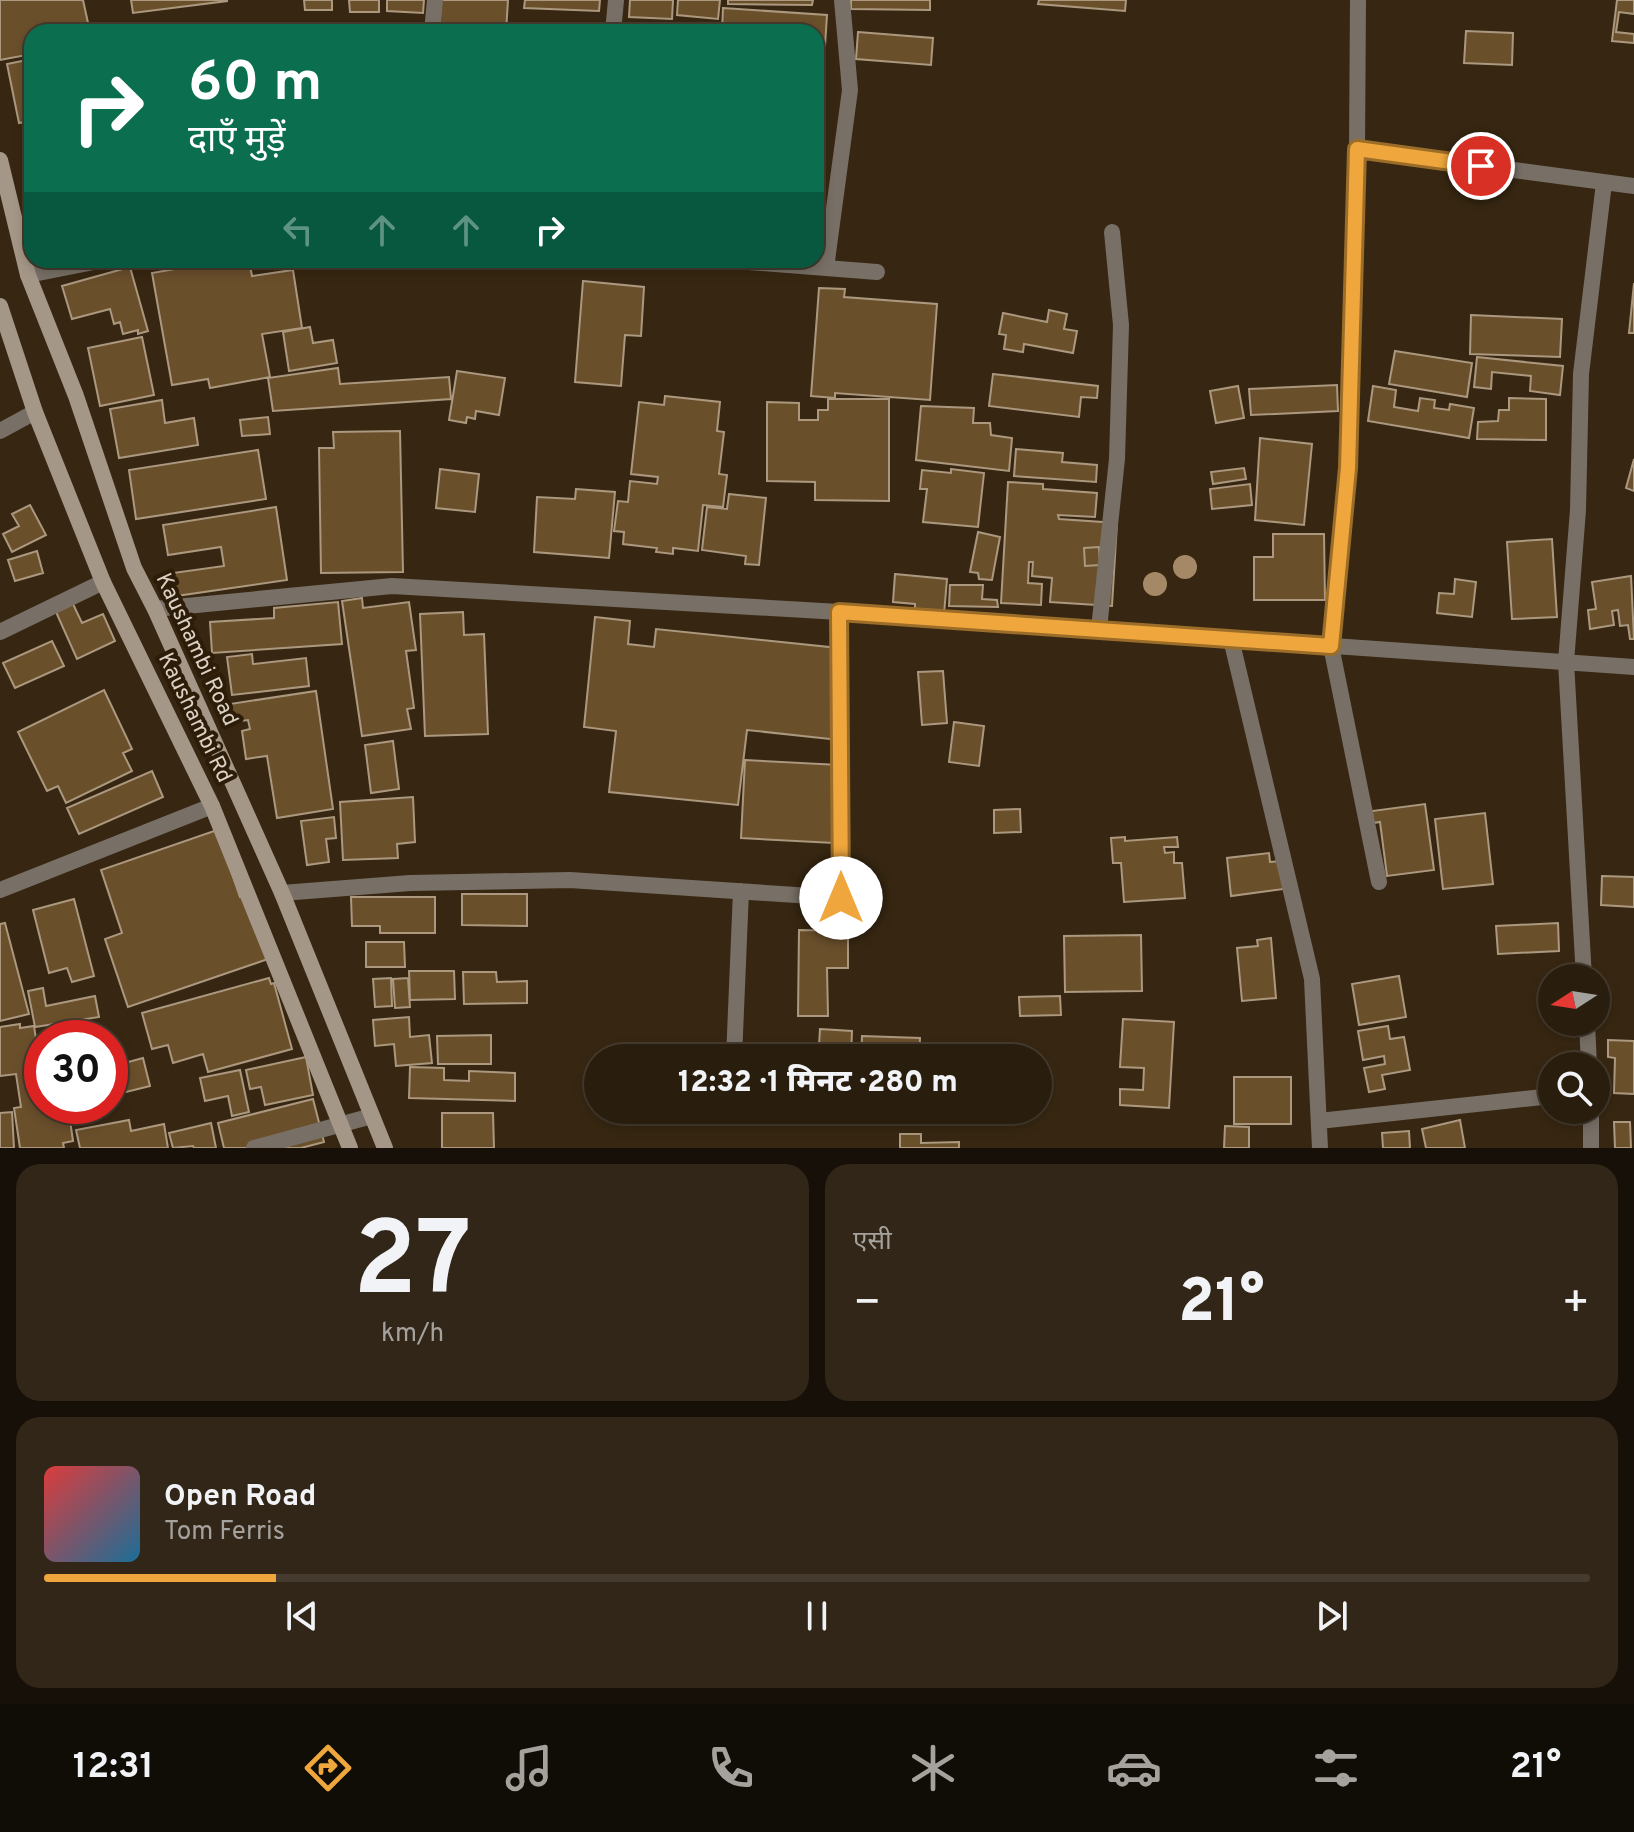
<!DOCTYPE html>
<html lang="hi">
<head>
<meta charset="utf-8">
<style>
	:root { --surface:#291d0e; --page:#312617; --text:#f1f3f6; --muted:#a5a29e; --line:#453b2e; --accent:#efa73d }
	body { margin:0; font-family:Overpass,"Noto Sans Devanagari",sans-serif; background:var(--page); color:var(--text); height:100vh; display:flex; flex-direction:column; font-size:30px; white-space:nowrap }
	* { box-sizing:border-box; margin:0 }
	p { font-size:26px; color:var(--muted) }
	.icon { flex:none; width:44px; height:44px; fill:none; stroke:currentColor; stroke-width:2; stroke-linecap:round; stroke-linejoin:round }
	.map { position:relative; height:1148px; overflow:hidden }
	.drawer { display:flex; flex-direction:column; gap:16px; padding:16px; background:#171008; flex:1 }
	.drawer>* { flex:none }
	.top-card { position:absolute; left:24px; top:24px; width:800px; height:244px; border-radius:24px; box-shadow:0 4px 12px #0003,0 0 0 2px var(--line); background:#0b6e4f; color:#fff; overflow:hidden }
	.needle { width:52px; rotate:258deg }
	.buttons { position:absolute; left:1538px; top:964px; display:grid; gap:16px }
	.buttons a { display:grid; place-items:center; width:72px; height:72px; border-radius:50%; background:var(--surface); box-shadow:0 4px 12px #0003,0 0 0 2px var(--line); font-size:40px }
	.speed { position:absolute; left:24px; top:1020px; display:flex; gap:16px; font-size:40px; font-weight:700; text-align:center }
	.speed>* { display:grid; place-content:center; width:104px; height:104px; border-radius:50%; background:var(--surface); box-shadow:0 4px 12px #0003,0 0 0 2px var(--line); line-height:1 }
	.speed .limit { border:12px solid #d22; background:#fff; color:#111 }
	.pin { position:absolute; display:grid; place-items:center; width:68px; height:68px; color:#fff; margin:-34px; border:4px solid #fff; border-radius:50%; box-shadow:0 2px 8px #0007 }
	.me { position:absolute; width:88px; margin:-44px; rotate:0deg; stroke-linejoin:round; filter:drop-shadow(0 0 6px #0008) }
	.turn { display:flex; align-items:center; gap:28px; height:168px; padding:0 32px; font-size:36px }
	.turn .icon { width:104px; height:104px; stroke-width:2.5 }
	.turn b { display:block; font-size:56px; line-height:68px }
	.lanes { display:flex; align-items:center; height:76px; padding:0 32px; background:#0003; justify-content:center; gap:40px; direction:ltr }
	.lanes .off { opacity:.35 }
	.big { font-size:60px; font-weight:800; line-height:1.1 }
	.drawer .tile { flex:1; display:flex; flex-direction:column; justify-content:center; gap:12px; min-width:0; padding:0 28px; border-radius:24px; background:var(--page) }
	.drawer .dial { align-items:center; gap:0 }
	.dial b { font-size:104px; line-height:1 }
	.song { display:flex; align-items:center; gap:24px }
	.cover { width:96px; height:96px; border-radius:12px; background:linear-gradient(135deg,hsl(0 70% 55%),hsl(200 70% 35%)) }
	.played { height:8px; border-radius:4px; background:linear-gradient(90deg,var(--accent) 15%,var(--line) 15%) }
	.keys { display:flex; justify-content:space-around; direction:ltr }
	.heat { display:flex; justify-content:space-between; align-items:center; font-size:44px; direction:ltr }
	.drawer .tiles { flex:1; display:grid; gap:16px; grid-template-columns:1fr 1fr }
	.tile:last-child { grid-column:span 2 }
	.trip { position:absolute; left:584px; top:1044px; width:468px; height:80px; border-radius:40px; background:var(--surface); box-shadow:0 4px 12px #0003,0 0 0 2px var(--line); font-weight:800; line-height:80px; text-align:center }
	.menu { display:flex; height:128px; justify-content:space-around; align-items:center; background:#100c06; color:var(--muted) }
	.menu .icon { width:56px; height:56px }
	.menu .selected { color:var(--accent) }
	.menu b { font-size:36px; color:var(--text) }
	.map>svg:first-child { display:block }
	.building { fill:#6a4f2b; stroke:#ab987f; stroke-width:2 }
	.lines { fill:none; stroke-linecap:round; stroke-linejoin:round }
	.street { stroke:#787066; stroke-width:16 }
	.secondary { stroke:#a59787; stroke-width:16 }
	.tree { fill:#a58966 }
	.route-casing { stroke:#9b6d28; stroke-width:20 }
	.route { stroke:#efa73d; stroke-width:14 }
	.labels { text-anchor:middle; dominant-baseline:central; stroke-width:8; stroke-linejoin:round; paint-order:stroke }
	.street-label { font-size:22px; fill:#dbd1c4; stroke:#2d1d08 }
</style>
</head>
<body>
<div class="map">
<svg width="1634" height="1148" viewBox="0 0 1634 1148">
	<rect width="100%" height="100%" fill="#372712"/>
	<path class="building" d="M0,0H83L90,32H32V54L0,60Z
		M131,0H227V1L133,13Z
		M304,0H332V10H305Z
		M349,0H379V12H350Z
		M387,0H424L423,13L387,11Z
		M432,0H508L506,32H430Z
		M525,0H600L599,11L524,8Z
		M630,0H673L672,19L629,17Z
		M678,0H720L718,19L677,15Z
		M728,0H813L812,5L728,4Z
		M851,0H930V10L851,9Z
		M1039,0H1126L1125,11L1038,4Z
		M1617,0H1634V14L1619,12L1616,32L1634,34V43L1612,41Z
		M723,8L827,15L825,46H816V32H722Z
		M1466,31L1513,33L1512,65L1464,63Z
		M858,32L933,38L931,65L856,59Z
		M32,59V121L19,123L7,64Z
		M226,260H249L252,276L293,270L302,328L262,334L270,377L210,388L208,379L172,385L152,273Z
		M130,267L148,331L138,334V330L123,334L120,322L114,324L110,309L72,319L62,286Z
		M583,281L644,287L641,336L625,335L621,386L575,382Z
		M1634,283V333H1629Z
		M819,288L845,289L844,297L937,304L930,400L835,393V398L811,396Z
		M1049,310L1067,314L1064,329L1077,331L1073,353L1024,344L1023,352L1004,349L1006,335L999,334L1003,313L1047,322Z
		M1471,315L1562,319L1560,357L1470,354Z
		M310,327L313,343L333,340L337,363L289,371L283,332Z
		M142,337L154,395L100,406L88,348Z
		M1395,351L1472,363L1467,397L1389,384Z
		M1477,357L1563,366L1560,395L1530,391L1531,376L1492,372L1491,389L1474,387Z
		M338,368L340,384L449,377L451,399L273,411L268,378Z
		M457,371L505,378L499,415L476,411L475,419L467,417L466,423L449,420Z
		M993,374L1098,386L1097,398L1081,397L1079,417L989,406Z
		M1337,385L1338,411L1251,415L1249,389Z
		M1238,386L1244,418L1216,423L1210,391Z
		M1373,386L1396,390L1394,407L1418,411L1420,398L1435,400L1434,408L1449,410L1450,404L1474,408L1469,438L1368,421Z
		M665,396L720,402L717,431L724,432L719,474L727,475L723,507L703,505L698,551L673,548V554L656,552L657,548L623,544L624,532L614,531L618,501L628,502L630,481L657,484L658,477L631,474L639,402L664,405Z
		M1509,398L1546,399V440L1477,439L1478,422L1498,421L1499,410H1509Z
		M828,399H889V501L815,500V482L767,481V402L799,403V420H818V410H828Z
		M162,400L165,423L194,418L198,445L119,458L110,409Z
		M921,406L974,408L973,423H990L991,435L1012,438L1009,471L916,460Z
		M268,417L270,434L242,436L240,420Z
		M400,431L403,572L321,573L319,448H334L333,432Z
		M1260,438L1312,444L1304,525L1255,520Z
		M1016,449L1063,453L1062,462L1097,465L1096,482L1014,476Z
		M258,450L266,499L136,519L129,470Z
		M1634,459V491L1626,488Z
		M1244,468L1246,479L1213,484L1211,472Z
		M440,469L479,474L475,512L436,508Z
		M951,469L984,473L978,527L923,522L927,489H920L922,470L951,473Z
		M1008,482L1043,484V489L1097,493L1095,517L1058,515L1059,519L1117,523L1112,606L1050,602L1052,578L1032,576L1033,562H1029L1028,583L1042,584L1041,605L1001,603Z
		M1250,484L1252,505L1212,509L1210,489Z
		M576,489L615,492L609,558L534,552L537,497L575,499Z
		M729,494L766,498L759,565L745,564L746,556L702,550L707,507L727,509Z
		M30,505L46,535L12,552L3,534L19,526L12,514Z
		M276,507L287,580L176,596L173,573L224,566L221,547L168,555L163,525Z
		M978,532L1000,537L992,580L979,579L978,573L970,572Z
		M1273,534H1324L1325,600H1254V557H1273Z
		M1552,539L1557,617L1512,619L1507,542Z
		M1099,547L1100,565L1085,566L1084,548Z
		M37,551L43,573L15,581L8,560Z
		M895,574L947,579L944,614L915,612V604L893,602Z
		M1631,576L1634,639H1630L1628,625L1620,626L1618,610L1612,611L1614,625L1590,629L1588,610L1596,609L1592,582Z
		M1455,579L1476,582L1472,617L1437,613L1439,593L1454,594Z
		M950,585H983L982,599L997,600L998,607L949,606Z
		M362,598L363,608L409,602L416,650L406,651L414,708L407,709L411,729L362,736L342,601Z
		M338,602L342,644L212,653L210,622L274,618V608Z
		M73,604L82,623L103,614L115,641L77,659L56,612Z
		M463,612L464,635L484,634L488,734L425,736L420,614Z
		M595,617L630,621L628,644L654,647L656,629L848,649L839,740L747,730L738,805L609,792L616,731L584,727Z
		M52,641L64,666L15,688L3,663Z
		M252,654L253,664L306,658L309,686L232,695L227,657Z
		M943,671L947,723L922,725L918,672Z
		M104,690L132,749L123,753L132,771L66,803L58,786L47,791L18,732Z
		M316,691L333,809L277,818L267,756L246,759L242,731L250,729L248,720L233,722L230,704Z
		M954,722L984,726L979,766L949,762Z
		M393,741L399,789L371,793L365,745Z
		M745,760L839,765L834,843L741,838Z
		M152,771L163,797L79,834L67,808Z
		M413,797L415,842L397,844L398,858L343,860L340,802Z
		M1425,804L1434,870L1387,876L1380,822L1373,823L1372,811Z
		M1020,809L1021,832L994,833V810Z
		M1485,813L1493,884L1443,889L1435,819Z
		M334,817L336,838L326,839L329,862L307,865L301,821Z
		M217,830L240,897L249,894L271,958L128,1007L105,939L122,933L101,870Z
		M1125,837V841L1177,837L1178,847H1164L1165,853L1174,852V863H1182L1185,898L1124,902L1121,863H1113L1111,838Z
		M1269,853L1270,862L1281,861L1284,889L1231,896L1227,858Z
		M1602,876L1634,877V907L1601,905Z
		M462,894H527V926L462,925Z
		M351,897H435V933H380V926H352Z
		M74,899L94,976L72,982L67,968L49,973L33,910Z
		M5,923L29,1014L0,1021V924Z
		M1558,923L1559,951L1498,954L1496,926Z
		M799,930L848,931V968H827L828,1016H798Z
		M1141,935L1142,991L1065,992L1064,936Z
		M1271,938L1276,998L1242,1001L1237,948L1258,946L1257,940Z
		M366,942H404L405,967H366Z
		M409,971H454L455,999L410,1000Z
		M463,972H496L497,982L527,981V1003L464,1004Z
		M1399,976L1406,1017L1359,1025L1352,984Z
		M269,978L271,984L274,983L292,1049L208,1072L203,1054L173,1063L168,1045L152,1049L142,1013Z
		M391,978L392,1006L375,1007L373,979Z
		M408,978L410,1007L395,1008L393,979Z
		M43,988L46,1006L95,996L99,1017L35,1027L28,991Z
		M1060,996L1061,1015L1020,1016L1019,997Z
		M409,1017L410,1037L429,1035L432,1063L396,1066L394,1044L375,1046L373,1020Z
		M1123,1019L1174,1022L1169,1108L1120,1105V1089L1143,1090L1144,1068L1120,1067Z
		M20,1024V1028L34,1026L42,1078V1106H68L73,1141L63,1143L64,1148H20L14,1108L21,1107L16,1074L0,1076V1027Z
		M1388,1026L1390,1039L1404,1037L1410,1070L1382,1075L1385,1089L1369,1092L1364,1068L1385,1064L1384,1056L1363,1060L1358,1031Z
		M820,1029L852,1031L851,1058H804L805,1044L819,1045Z
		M491,1035V1064H438L437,1036Z
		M862,1036L920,1038L919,1058H861Z
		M1608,1040L1634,1041V1094L1614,1093L1615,1058L1608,1057Z
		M306,1057L313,1095L265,1105L261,1087L250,1089L246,1070Z
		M143,1058L150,1086L110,1096V1067Z
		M410,1067L444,1068V1080L469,1081V1071L515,1073V1101L409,1098Z
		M240,1070L249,1112L232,1116L228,1096L205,1101L200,1078Z
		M1234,1077H1291V1124H1234Z
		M313,1099L324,1142L301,1148H224L218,1123Z
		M12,1112L14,1148H0V1113Z
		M442,1113H493L494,1148H442Z
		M129,1120L131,1131L164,1124L168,1148H80L76,1130Z
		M1460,1120L1465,1148H1426L1422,1129Z
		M1614,1122H1630L1631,1148H1615Z
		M211,1123L216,1148H194L193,1146L173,1148L169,1133Z
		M1225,1126L1249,1127V1148H1224Z
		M1409,1131L1410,1148H1383L1382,1133Z
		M900,1134H921V1143L959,1142V1148H900Z"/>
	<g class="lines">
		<path class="street" d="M1358,0L1357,149L1348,468L1331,646L1379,882
			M432,32L435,0
			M613,32L616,0
			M1357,149L1634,186
			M723,260L877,272
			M826,268L850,90L842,0
			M28,275L104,260
			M0,431L35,412
			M155,609L392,586L891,615L1634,667
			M1099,629L1117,459L1121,325L1112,232
			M0,632L103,582
			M1231,639L1312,979L1320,1148
			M0,890L212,806
			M282,893L410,883L570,880L841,898L839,612
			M1584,978L1566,662L1578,510L1581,374L1604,183
			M1587,1022L1589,1066
			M734,1058L741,891
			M1591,1110V1148
			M1319,1121L1552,1096
			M254,1148L372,1116"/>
		<path class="secondary" d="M0,160L28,275L76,396L134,568L155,609L282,893L385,1148
			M0,306L35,412L103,582L212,806L350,1148"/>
	</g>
	<g class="tree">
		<circle cx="1185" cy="567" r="12"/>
		<circle cx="1155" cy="584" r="12"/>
	</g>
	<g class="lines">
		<g class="route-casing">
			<path id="route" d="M841,898L839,612L1331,646L1348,468L1357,149L1481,166"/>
		</g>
		<use href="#route" class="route"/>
	</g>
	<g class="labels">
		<g class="street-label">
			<text transform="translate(196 650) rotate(65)">Kaushambi Road</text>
			<text transform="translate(194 718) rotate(64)">Kaushambi Rd</text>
		</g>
	</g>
</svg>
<div class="buttons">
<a><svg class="needle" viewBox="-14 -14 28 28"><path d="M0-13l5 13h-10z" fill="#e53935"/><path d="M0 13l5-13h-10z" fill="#a5a29e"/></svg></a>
<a><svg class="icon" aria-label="search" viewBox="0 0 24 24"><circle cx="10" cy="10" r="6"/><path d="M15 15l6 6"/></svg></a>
</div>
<div class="speed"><div class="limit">30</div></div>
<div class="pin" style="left:1481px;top:166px;background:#d93025"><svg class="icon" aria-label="arrive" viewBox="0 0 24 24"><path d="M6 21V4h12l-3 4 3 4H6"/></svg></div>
<svg class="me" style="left:841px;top:898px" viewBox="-20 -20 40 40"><circle r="19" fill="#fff"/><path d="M0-13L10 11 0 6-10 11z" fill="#efa73d"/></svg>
<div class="trip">12:32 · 1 मिनट · 280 m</div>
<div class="top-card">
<div class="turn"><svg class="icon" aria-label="right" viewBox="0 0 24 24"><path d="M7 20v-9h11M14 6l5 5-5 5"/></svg><div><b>60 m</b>दाएँ मुड़ें</div></div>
<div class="lanes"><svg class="icon off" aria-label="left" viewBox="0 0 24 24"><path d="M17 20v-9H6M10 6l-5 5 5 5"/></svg><svg class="icon off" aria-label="ahead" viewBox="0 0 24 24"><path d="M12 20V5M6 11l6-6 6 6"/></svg><svg class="icon off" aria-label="ahead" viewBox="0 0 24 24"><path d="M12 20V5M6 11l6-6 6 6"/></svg><svg class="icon" aria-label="right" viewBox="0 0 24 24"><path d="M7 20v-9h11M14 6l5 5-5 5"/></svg></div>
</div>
</div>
<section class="drawer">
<div class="tiles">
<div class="tile dial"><b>27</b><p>km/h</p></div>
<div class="tile"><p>एसी</p>
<div class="heat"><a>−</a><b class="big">21°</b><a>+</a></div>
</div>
<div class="tile">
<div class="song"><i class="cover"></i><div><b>Open Road</b><p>Tom Ferris</p></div></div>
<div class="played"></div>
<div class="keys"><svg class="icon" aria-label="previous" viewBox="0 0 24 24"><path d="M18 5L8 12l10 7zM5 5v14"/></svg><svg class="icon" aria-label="pause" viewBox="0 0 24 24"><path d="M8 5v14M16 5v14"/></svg><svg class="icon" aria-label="next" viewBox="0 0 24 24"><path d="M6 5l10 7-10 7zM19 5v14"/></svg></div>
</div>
</div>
</section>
<nav class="menu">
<b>12:31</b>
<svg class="icon selected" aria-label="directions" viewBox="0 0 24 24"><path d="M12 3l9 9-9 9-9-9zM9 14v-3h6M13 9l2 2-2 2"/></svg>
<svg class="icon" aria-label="music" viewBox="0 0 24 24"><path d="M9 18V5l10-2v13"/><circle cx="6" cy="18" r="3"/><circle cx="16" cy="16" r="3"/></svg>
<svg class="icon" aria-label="phone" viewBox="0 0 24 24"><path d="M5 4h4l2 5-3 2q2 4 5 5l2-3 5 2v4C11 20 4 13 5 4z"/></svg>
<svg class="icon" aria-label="climate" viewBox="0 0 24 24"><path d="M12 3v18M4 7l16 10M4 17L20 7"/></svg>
<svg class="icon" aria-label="car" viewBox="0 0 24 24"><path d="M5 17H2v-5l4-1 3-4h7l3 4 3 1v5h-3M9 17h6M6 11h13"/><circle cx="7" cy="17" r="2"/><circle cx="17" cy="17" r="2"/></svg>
<svg class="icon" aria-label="filters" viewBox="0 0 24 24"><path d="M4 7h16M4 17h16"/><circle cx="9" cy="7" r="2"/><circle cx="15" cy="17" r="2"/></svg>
<b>21°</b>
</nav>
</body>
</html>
